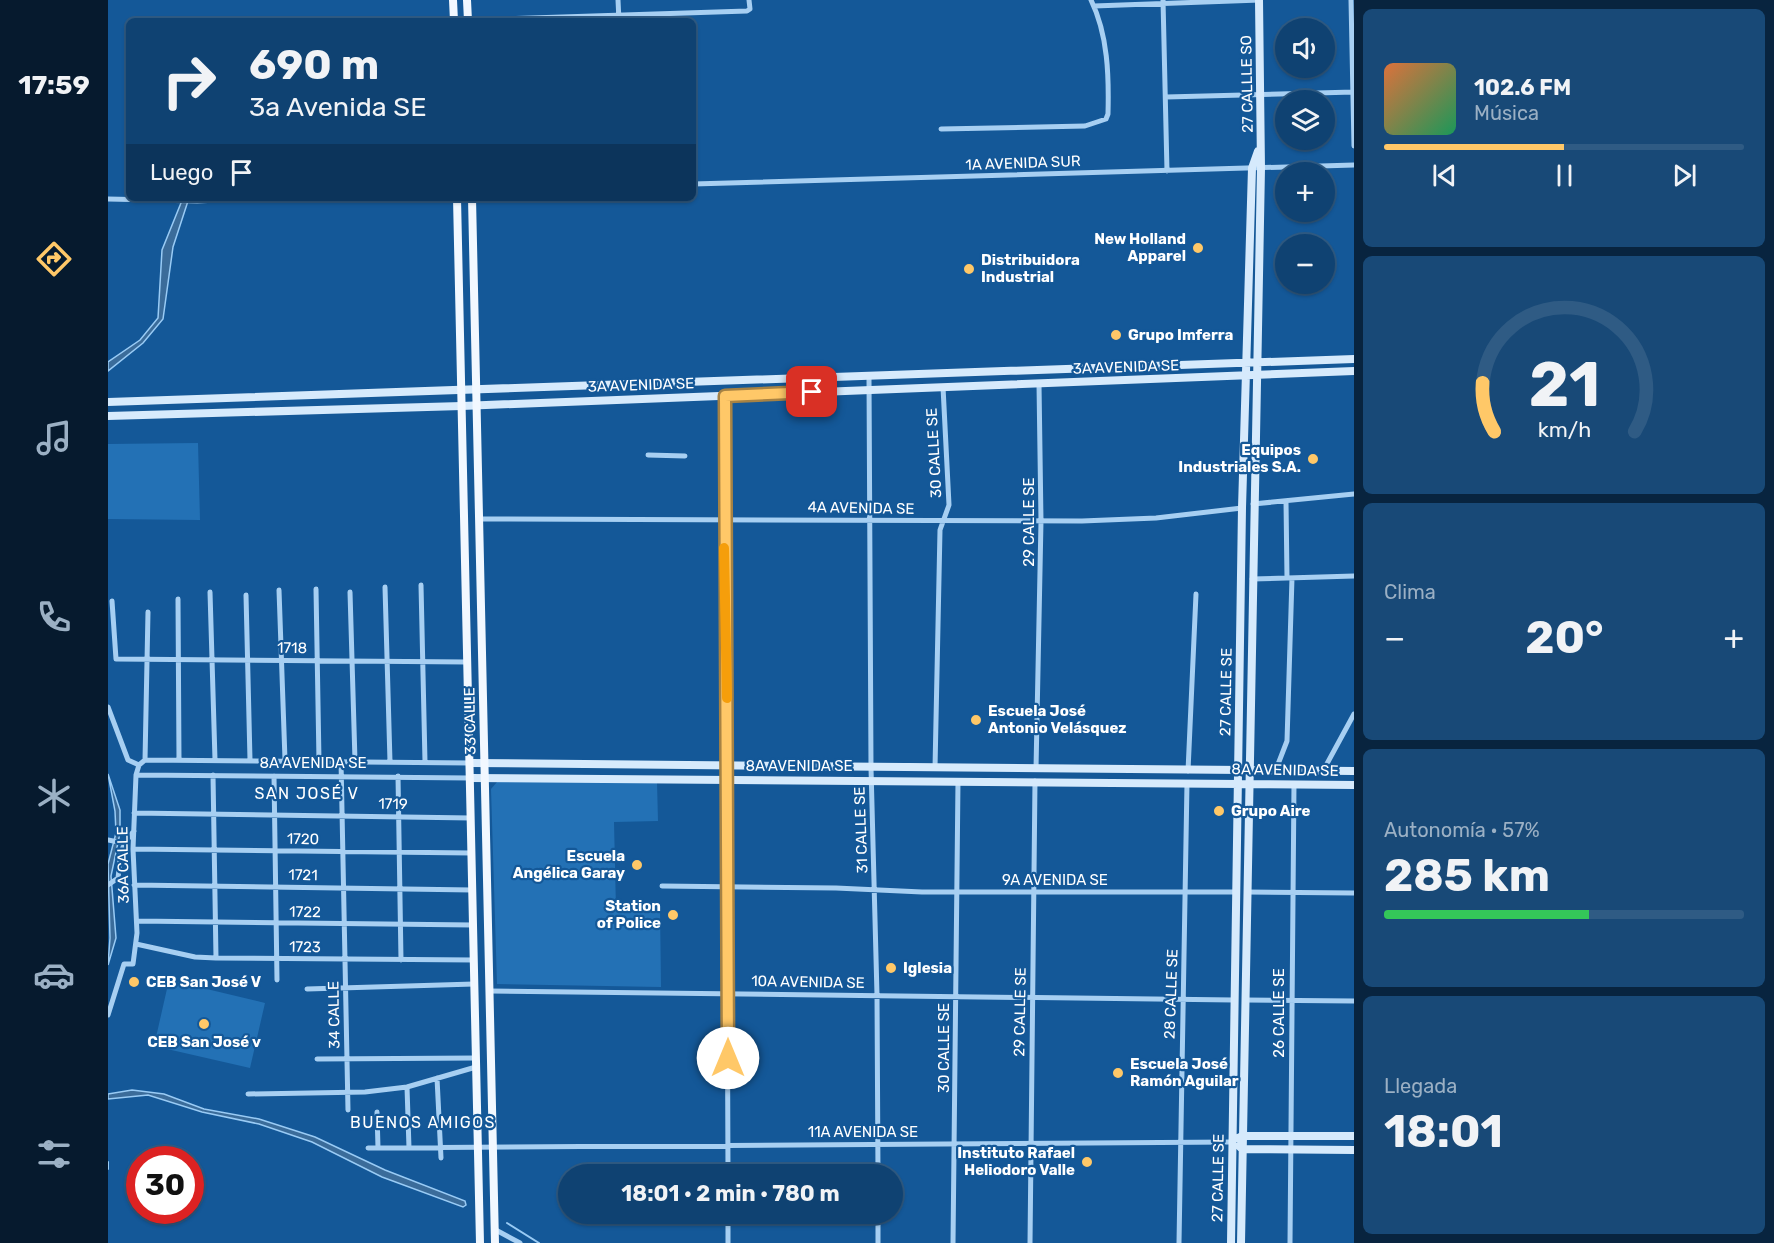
<!DOCTYPE html>
<html lang="es">
<head>
<meta charset="utf-8">
<style>
	:root { --surface:#0f4272; --page:#184977; --text:#f1f3f6; --muted:#9bb0c4; --line:#2f5b84; --accent:#ffc868 }
	body { margin:0; font-family:Rubik,sans-serif; background:var(--page); color:var(--text); height:100vh; display:flex; flex-direction:column; font-size:22px; white-space:nowrap }
	* { box-sizing:border-box; margin:0 }
	p { font-size:20px; color:var(--muted) }
	.icon { flex:none; width:33px; height:33px; fill:none; stroke:currentColor; stroke-width:2; stroke-linecap:round; stroke-linejoin:round }
	.map { position:relative; flex:1; overflow:hidden }
	.details { display:flex; flex-direction:column; gap:9px; padding:9px; background:#08243f; width:420px }
	.details>* { flex:none }
	.hud { position:absolute; left:18px; top:18px; width:570px; height:183px; border-radius:9px; box-shadow:0 2px 4px #0004,0 0 0 2px var(--line); background:#0f4272; color:var(--text); overflow:hidden }
	.tools { position:absolute; left:1167px; top:18px; display:grid; gap:12px }
	.tools a { display:grid; place-items:center; width:60px; height:60px; border-radius:50%; background:var(--surface); box-shadow:0 2px 4px #0004,0 0 0 2px var(--line); font-size:30px }
	.speed { position:absolute; left:18px; top:1146px; display:flex; gap:12px; font-size:30px; font-weight:700; text-align:center }
	.speed>* { display:grid; place-content:center; width:78px; height:78px; border-radius:50%; background:var(--surface); box-shadow:0 2px 4px #0004,0 0 0 2px var(--line); line-height:1 }
	.speed .limit { border:9px solid #d22; background:#fff; color:#111 }
	.pin { position:absolute; display:grid; place-items:center; width:51px; height:51px; color:#fff; margin:-26px; border-radius:12px; box-shadow:0 3px 9px #0006 }
	.me { position:absolute; width:66px; margin:-33px; rotate:0deg; stroke-linejoin:round; filter:drop-shadow(0 0 4px #0008) }
	.turn { display:flex; align-items:center; gap:21px; height:126px; padding:0 24px; font-size:27px }
	.turn .icon { width:78px; height:78px; stroke-width:2.5 }
	.turn b { display:block; font-size:42px; line-height:51px }
	.then { display:flex; align-items:center; height:57px; padding:0 24px; background:#0003; gap:12px; font-size:22px }
	.big { font-size:45px; font-weight:700; line-height:1.1 }
	.details .tile { flex:1; display:flex; flex-direction:column; justify-content:center; gap:9px; min-width:0; padding:0 21px; border-radius:9px; background:var(--page) }
	.details .dial { align-items:center; gap:0 }
	.dial svg { height:156px; overflow:visible; fill:none; stroke:var(--line); stroke-width:7; stroke-linecap:round; text-anchor:middle }
	.dial text { fill:var(--text); stroke:none }
	.song { display:flex; align-items:center; gap:18px }
	.cover { width:72px; height:72px; border-radius:9px; background:linear-gradient(135deg,hsl(20 70% 55%),hsl(150 70% 35%)) }
	.played { height:6px; border-radius:3px; background:linear-gradient(90deg,var(--accent) 50%,var(--line) 50%) }
	.keys { display:flex; justify-content:space-around; direction:ltr }
	.heat { display:flex; justify-content:space-between; align-items:center; font-size:33px; direction:ltr }
	.charge { height:9px; border-radius:4px; background:linear-gradient(90deg,#34c759 57%,var(--line) 0) }
	.trip { position:absolute; left:450px; top:1164px; width:345px; height:60px; border-radius:30px; background:var(--surface); box-shadow:0 2px 4px #0004,0 0 0 2px var(--line); font-weight:700; line-height:60px; text-align:center }
	main { display:flex; flex:1; min-height:0 }
	.menu { display:flex; flex-direction:column; width:108px; justify-content:space-around; align-items:center; background:#061a2e; color:var(--muted) }
	.menu .icon { width:42px; height:42px }
	.menu .active { color:var(--accent) }
	.menu b { font-size:27px; color:var(--text) }
	.map>svg:first-child { display:block }
	.green { fill:#2371b5 }
	.water { fill:#3b6c9a; stroke:#99cbf5; stroke-width:1.5 }
	.lines { fill:none; stroke-linecap:round; stroke-linejoin:round }
	.stream { stroke:#99cbf5; stroke-width:2 }
	.street { stroke:#a7cff2; stroke-width:5 }
	.secondary { stroke:#d6eafc; stroke-width:8 }
	.primary { stroke:#f2f8ff; stroke-width:8 }
	.route-casing { stroke:#a68244; stroke-width:15 }
	.route { stroke:#ffc868; stroke-width:10 }
	.slow { stroke:#f59e0b; stroke-width:10 }
	.poi-dot { fill:#ffc868; stroke:#145898; stroke-width:2 }
	.labels { text-anchor:middle; dominant-baseline:central; stroke-width:4.5; stroke-linejoin:round; paint-order:stroke }
	.street-label { font-size:15px; fill:#fff; stroke:#145898 }
	.poi-label { font-size:15px; font-weight:bold; fill:#fff; stroke:#145898; text-anchor:start }
	.neighbourhood-label { font-size:16px; letter-spacing:1.5px; fill:#fff; stroke:#145898 }
</style>
</head>
<body>
<main>
<nav class="menu">
<b>17:59</b>
<svg class="icon active" aria-label="directions" viewBox="0 0 24 24"><path d="M12 3l9 9-9 9-9-9zM9 14v-3h6M13 9l2 2-2 2"/></svg>
<svg class="icon" aria-label="music" viewBox="0 0 24 24"><path d="M9 18V5l10-2v13"/><circle cx="6" cy="18" r="3"/><circle cx="16" cy="16" r="3"/></svg>
<svg class="icon" aria-label="phone" viewBox="0 0 24 24"><path d="M5 4h4l2 5-3 2q2 4 5 5l2-3 5 2v4C11 20 4 13 5 4z"/></svg>
<svg class="icon" aria-label="climate" viewBox="0 0 24 24"><path d="M12 3v18M4 7l16 10M4 17L20 7"/></svg>
<svg class="icon" aria-label="car" viewBox="0 0 24 24"><path d="M5 17H2v-5l4-1 3-4h7l3 4 3 1v5h-3M9 17h6M6 11h13"/><circle cx="7" cy="17" r="2"/><circle cx="17" cy="17" r="2"/></svg>
<svg class="icon" aria-label="filters" viewBox="0 0 24 24"><path d="M4 7h16M4 17h16"/><circle cx="9" cy="7" r="2"/><circle cx="15" cy="17" r="2"/></svg>
</nav>
<div class="map">
<svg width="1246" height="1243" viewBox="0 0 1246 1243">
	<rect width="100%" height="100%" fill="#145898"/>
	<path class="green" d="M90,443L92,520L0,519V444Z
		M389,782H549L550,821L506,822L508,909L552,908L553,987L389,984L383,789Z
		M61,980L157,1003L142,1068L46,1046Z"/>
	<path class="water" d="M75,198H81L65,247L55,319L35,343L0,371V362L32,340L50,318L54,250Z
		M0,774L12,810V833L3,876L8,938L0,965L2,938L0,864L8,833L7,811Z
		M24,1090L56,1094L96,1109L151,1119L207,1137L277,1170L357,1201L358,1205L355,1207L274,1177L204,1142L151,1124L94,1112L40,1095L0,1099V1094Z"/>
	<g class="lines">
		<path class="stream" d="M0,1162V1169
			M399,1223L431,1243"/>
		<path class="street" d="M510,0L511,21
			M1055,0L1059,171
			M1243,0L1246,146
			M986,6L1152,0
			M360,20L639,11L642,9L641,0
			M1058,97L1246,92
			M833,129L977,126L998,119L1000,114C1001,76 1000,35 983,0
			M585,184L1246,165
			M0,199L89,201L155,198
			M761,378L763,768L769,995L770,1174
			M617,396L620,1174
			M540,455L577,456
			M1178,501L1179,578
			M1145,504L1246,494
			M371,519L974,521L1048,518L1134,508
			M1144,579L1246,576
			M313,585L317,762
			M277,587L282,762
			M208,589L211,761
			M171,590L177,760
			M102,592L107,760
			M242,592L247,761
			M138,595L142,760
			M70,599L71,760
			M4,601L8,659L359,662
			M0,707L20,760L31,765
			M37,760L362,763
			M233,761L240,1110
			M827,768L832,530L841,505L835,387
			M928,769L933,521L931,384
			M1080,771L1088,594
			M1215,771L1246,714
			M1167,772L1179,741L1184,578
			M28,775L362,778
			M105,775L108,958
			M166,776L169,980
			M290,776L293,960
			M26,813L363,818
			M0,840L15,843
			M25,849L363,853
			M0,885L10,878C13,856 10,849 26,831
			M26,885L364,890
			M554,886L728,888L814,892H1128
			M1139,892L1246,893
			M29,921L365,925
			M28,944L87,957L108,958L366,960
			M199,989L366,984
			M382,991L1126,1000
			M1137,1000L1246,1001
			M0,1015L16,964H25L29,933L25,849L28,775L31,765L37,760L40,612
			M209,1059L368,1058
			M329,1078L333,1158
			M299,1087L301,1148
			M140,1094L257,1092L299,1087L368,1067
			M269,1112L270,1148
			M260,1148L1124,1142
			M620,1214V1243
			M770,1214V1243
			M386,1229L412,1243
			M845,1243L850,781
			M922,1243L927,781
			M1071,1243L1079,783
			M1182,1243L1186,784"/>
		<path class="secondary" d="M0,402L1246,359
			M0,416L354,406L1246,371
			M362,763L1246,771
			M362,778L1246,785
			M1130,1138L1134,1136H1246
			M1131,1146L1134,1149L1246,1150
			M1123,1243L1134,508L1144,168L1150,151
			M1133,1243L1153,168L1151,0"/>
		<path class="primary" d="M345,0L346,21
			M359,0L360,21
			M349,198L372,1243
			M364,198L387,1243"/>
	</g>
	<g class="lines">
		<g class="route-casing">
			<path id="route" d="M620,1058L617,396L704,392"/>
		</g>
		<use href="#route" class="route"/>
		<path class="slow" d="M616,548L619,698"/>
	</g>
	<g class="poi-dot">
		<circle cx="1090" cy="248" r="6"/>
		<circle cx="861" cy="269" r="6"/>
		<circle cx="1008" cy="335" r="6"/>
		<circle cx="1205" cy="459" r="6"/>
		<circle cx="868" cy="720" r="6"/>
		<circle cx="1111" cy="811" r="6"/>
		<circle cx="529" cy="865" r="6"/>
		<circle cx="565" cy="915" r="6"/>
		<circle cx="783" cy="968" r="6"/>
		<circle cx="26" cy="982" r="6"/>
		<circle cx="96" cy="1024" r="6"/>
		<circle cx="1010" cy="1073" r="6"/>
		<circle cx="979" cy="1162" r="6"/>
	</g>
	<g class="labels">
		<g class="street-label">
			<text transform="translate(1139 84) rotate(-91)">27 CALLLE SO</text>
			<text transform="translate(915 163) rotate(-2)">1A AVENIDA SUR</text>
			<text transform="translate(1018 367) rotate(-2)">3A AVENIDA SE</text>
			<text transform="translate(533 385) rotate(-2)">3A AVENIDA SE</text>
			<text transform="translate(826 453) rotate(-93)">30 CALLE SE</text>
			<text transform="translate(753 508) rotate(1)">4A AVENIDA SE</text>
			<text transform="translate(921 522) rotate(-90)">29 CALLE SE</text>
			<text transform="translate(184 648) rotate(1)">1718</text>
			<text transform="translate(1118 692) rotate(-89)">27 CALLE SE</text>
			<text transform="translate(362 721) rotate(-91)">33 CALLE</text>
			<text x="205" y="763">8A AVENIDA SE</text>
			<text x="691" y="766">8A AVENIDA SE</text>
			<text transform="translate(1177 770) rotate(1)">8A AVENIDA SE</text>
			<text transform="translate(285 804) rotate(1)">1719</text>
			<text transform="translate(753 830) rotate(-92)">31 CALLE SE</text>
			<text transform="translate(195 839) rotate(1)">1720</text>
			<text transform="translate(15 865) rotate(-91)">36A CALLE</text>
			<text transform="translate(195 875) rotate(1)">1721</text>
			<text x="947" y="880">9A AVENIDA SE</text>
			<text transform="translate(197 912) rotate(1)">1722</text>
			<text transform="translate(197 947) rotate(1)">1723</text>
			<text transform="translate(700 982) rotate(1)">10A AVENIDA SE</text>
			<text transform="translate(1063 994) rotate(-88)">28 CALLE SE</text>
			<text transform="translate(912 1012) rotate(-89)">29 CALLE SE</text>
			<text transform="translate(1171 1013) rotate(-90)">26 CALLE SE</text>
			<text transform="translate(226 1015) rotate(-91)">34 CALLE</text>
			<text transform="translate(836 1048) rotate(-90)">30 CALLE SE</text>
			<text x="755" y="1132">11A AVENIDA SE</text>
			<text transform="translate(1110 1178) rotate(-89)">27 CALLE SE</text>
		</g>
		<g class="poi-label">
			<text x="1078" y="239" text-anchor="end">New Holland<tspan x="1078" dy="17">Apparel</tspan></text>
			<text x="873" y="260">Distribuidora<tspan x="873" dy="17">Industrial</tspan></text>
			<text x="1020" y="335">Grupo Imferra</text>
			<text x="1193" y="450" text-anchor="end">Equipos<tspan x="1193" dy="17">Industriales S.A.</tspan></text>
			<text x="880" y="711">Escuela José<tspan x="880" dy="17">Antonio Velásquez</tspan></text>
			<text x="1123" y="811">Grupo Aire</text>
			<text x="517" y="856" text-anchor="end">Escuela<tspan x="517" dy="17">Angélica Garay</tspan></text>
			<text x="553" y="906" text-anchor="end">Station<tspan x="553" dy="17">of Police</tspan></text>
			<text x="795" y="968">Iglesia</text>
			<text x="38" y="982">CEB San José V</text>
			<text x="96" y="1042" text-anchor="middle">CEB San José v</text>
			<text x="1022" y="1064">Escuela José<tspan x="1022" dy="17">Ramón Aguilar</tspan></text>
			<text x="967" y="1153" text-anchor="end">Instituto Rafael<tspan x="967" dy="17">Heliodoro Valle</tspan></text>
		</g>
		<g class="neighbourhood-label">
			<text x="199" y="793">SAN JOSÉ V</text>
			<text x="315" y="1122">BUENOS AMIGOS</text>
		</g>
	</g>
</svg>
<div class="tools">
<a><svg class="icon" aria-label="sound" viewBox="0 0 24 24"><path d="M4 9h4l5-4v14l-5-4H4zM17 9q2 3 0 6"/></svg></a>
<a><svg class="icon" aria-label="layers" viewBox="0 0 24 24"><path d="M12 4l9 5-9 5-9-5zM3 14l9 5 9-5"/></svg></a>
<a>+</a>
<a>−</a>
</div>
<div class="speed"><div class="limit">30</div></div>
<div class="pin" style="left:704px;top:392px;background:#d93025"><svg class="icon" aria-label="arrive" viewBox="0 0 24 24"><path d="M6 21V4h12l-3 4 3 4H6"/></svg></div>
<svg class="me" style="left:620px;top:1058px" viewBox="-20 -20 40 40"><circle r="19" fill="#fff"/><path d="M0-13L10 11 0 6-10 11z" fill="#ffc868"/></svg>
<div class="trip">18:01 · 2 min · 780 m</div>
<div class="hud">
<div class="turn"><svg class="icon" aria-label="right" viewBox="0 0 24 24"><path d="M7 20v-9h11M14 6l5 5-5 5"/></svg><div><b>690 m</b>3a Avenida SE</div></div>
<div class="then">Luego<svg class="icon" aria-label="arrive" viewBox="0 0 24 24"><path d="M6 21V4h12l-3 4 3 4H6"/></svg></div>
</div>
</div>
<section class="details">
<div class="tile">
<div class="song"><i class="cover"></i><div><b>102.6 FM</b><p>Música</p></div></div>
<div class="played"></div>
<div class="keys"><svg class="icon" aria-label="previous" viewBox="0 0 24 24"><path d="M18 5L8 12l10 7zM5 5v14"/></svg><svg class="icon" aria-label="pause" viewBox="0 0 24 24"><path d="M8 5v14M16 5v14"/></svg><svg class="icon" aria-label="next" viewBox="0 0 24 24"><path d="M6 5l10 7-10 7zM19 5v14"/></svg></div>
</div>
<div class="tile dial"><svg viewBox="0 0 100 80">
<path d="M14 69A42 42 0 1 1 86 69"/>
<path d="M14 69A42 42 0 0 1 8 44" stroke="#ffc868"/>
<text x="50" y="56" font-size="32" font-weight="700">21</text>
<text x="50" y="72" font-size="11">km/h</text>
</svg></div>
<div class="tile"><p>Clima</p>
<div class="heat"><a>−</a><b class="big">20°</b><a>+</a></div>
</div>
<div class="tile"><p>Autonomía · 57%</p><b class="big">285 km</b><div class="charge"></div></div>
<div class="tile"><p>Llegada</p><b class="big">18:01</b></div>
</section>
</main>
</body>
</html>
